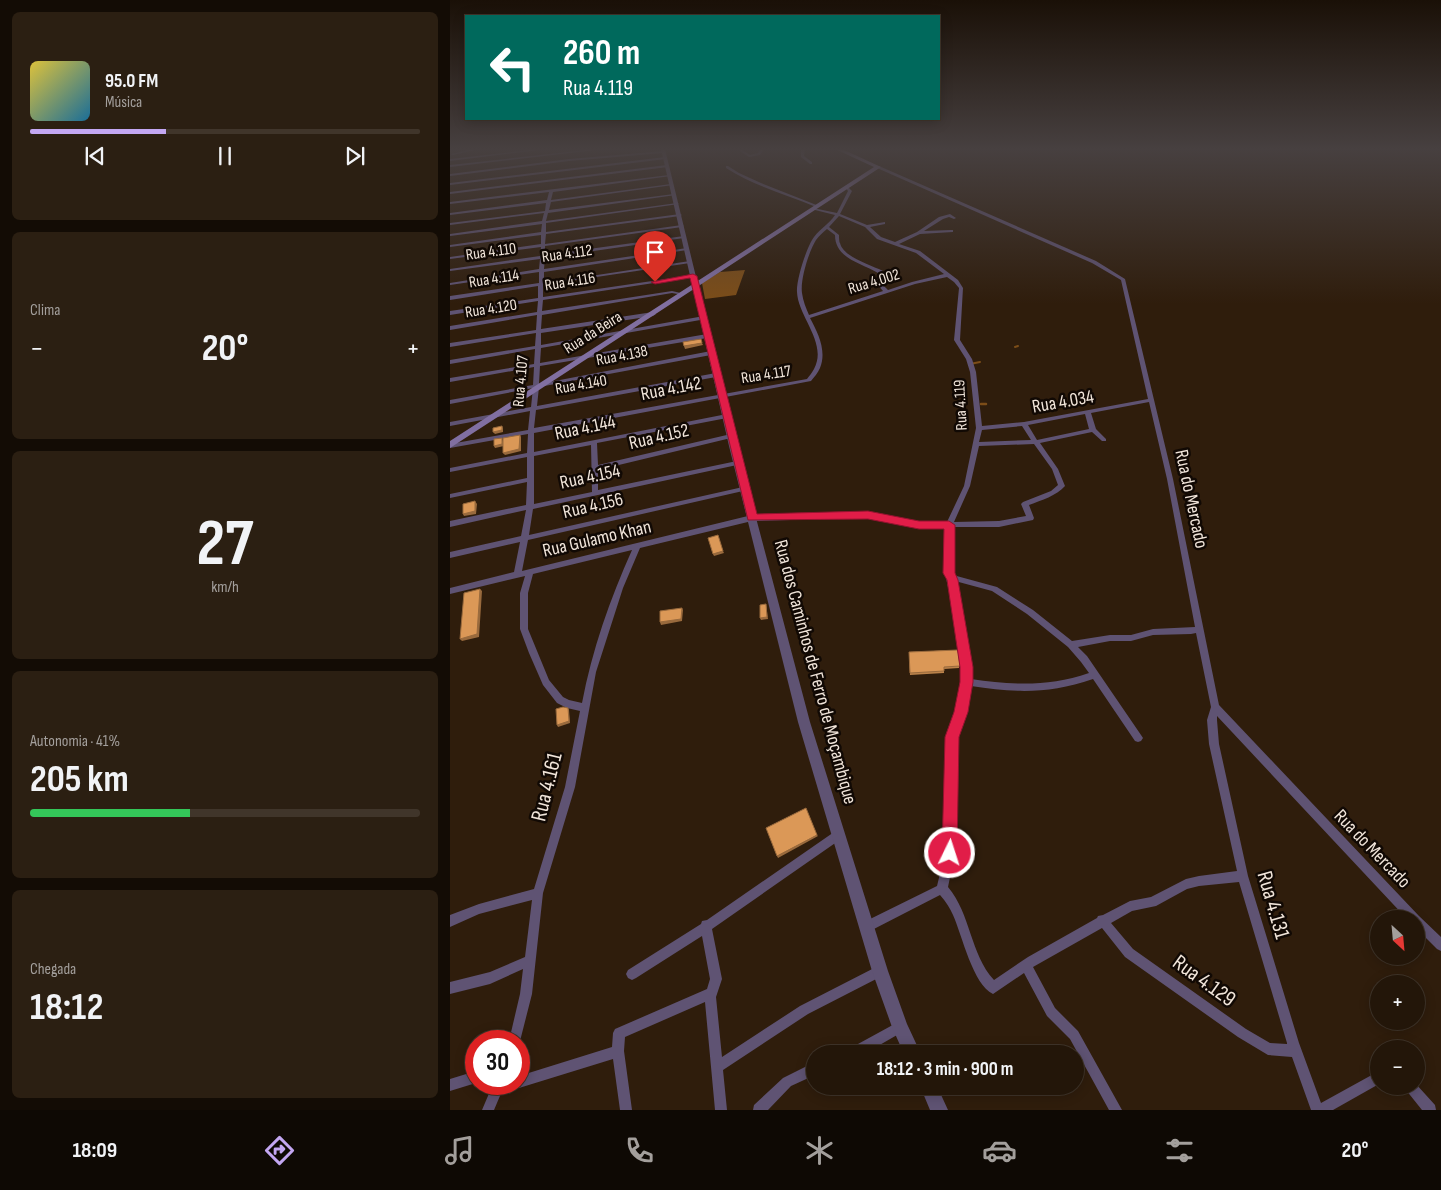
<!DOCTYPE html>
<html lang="pt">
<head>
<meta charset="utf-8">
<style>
	:root { --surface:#231609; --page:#2b1f12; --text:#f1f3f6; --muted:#a39f9c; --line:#40352a; --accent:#c3a7f2 }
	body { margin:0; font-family:"Sofia Sans Condensed",sans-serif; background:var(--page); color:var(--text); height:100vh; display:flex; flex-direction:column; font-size:19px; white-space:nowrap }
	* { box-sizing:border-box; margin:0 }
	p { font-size:16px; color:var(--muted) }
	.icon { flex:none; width:28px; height:28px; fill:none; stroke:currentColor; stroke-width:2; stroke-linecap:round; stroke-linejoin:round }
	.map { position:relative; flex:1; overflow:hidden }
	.sheet { display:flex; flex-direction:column; gap:12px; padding:12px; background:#130c05; width:450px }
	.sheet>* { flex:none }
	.banner { position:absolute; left:15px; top:15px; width:475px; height:105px; border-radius:0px; box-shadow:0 2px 12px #0003,0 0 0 1px var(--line); background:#00695c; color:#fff; overflow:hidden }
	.needle { width:32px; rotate:154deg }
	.controls { position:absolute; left:920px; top:910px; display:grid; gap:10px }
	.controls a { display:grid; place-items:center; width:55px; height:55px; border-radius:50%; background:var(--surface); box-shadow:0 2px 12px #0003,0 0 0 1px var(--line); font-size:25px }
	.speed { position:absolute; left:15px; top:1030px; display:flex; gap:10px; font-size:25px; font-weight:700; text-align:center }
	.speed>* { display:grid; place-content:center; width:65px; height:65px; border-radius:50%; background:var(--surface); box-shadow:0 2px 12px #0003,0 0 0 1px var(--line); line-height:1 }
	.speed .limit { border:8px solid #d22; background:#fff; color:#111 }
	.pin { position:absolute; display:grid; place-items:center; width:42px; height:42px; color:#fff; margin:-51px -21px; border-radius:50% 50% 50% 0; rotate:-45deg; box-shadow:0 0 5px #0007 }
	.pin .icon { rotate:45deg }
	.me { position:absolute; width:55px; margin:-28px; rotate:4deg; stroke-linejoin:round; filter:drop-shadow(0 0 4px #0008) }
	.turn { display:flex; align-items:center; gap:18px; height:105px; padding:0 15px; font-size:22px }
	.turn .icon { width:65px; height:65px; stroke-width:2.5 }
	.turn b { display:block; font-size:35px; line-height:42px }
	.big { font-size:38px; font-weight:700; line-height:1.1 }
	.sheet .card { flex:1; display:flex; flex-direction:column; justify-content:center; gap:8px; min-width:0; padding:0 18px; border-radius:8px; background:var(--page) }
	.sheet .dial { align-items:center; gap:0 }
	.dial b { font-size:65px; line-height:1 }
	.song { display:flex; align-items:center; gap:15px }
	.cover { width:60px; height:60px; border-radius:8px; background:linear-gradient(135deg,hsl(50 70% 55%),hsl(200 70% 35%)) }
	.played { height:5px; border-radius:2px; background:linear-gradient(90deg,var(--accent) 35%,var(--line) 35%) }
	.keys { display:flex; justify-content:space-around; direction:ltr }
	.heat { display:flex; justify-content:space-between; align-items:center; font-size:28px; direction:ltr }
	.charge { height:8px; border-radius:4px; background:linear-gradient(90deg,#34c759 41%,var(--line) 0) }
	.trip { position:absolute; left:356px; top:1045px; width:278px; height:50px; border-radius:25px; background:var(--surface); box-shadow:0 2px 12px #0003,0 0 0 1px var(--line); font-weight:700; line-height:50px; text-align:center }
	.tabs { display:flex; height:80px; justify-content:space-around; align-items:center; background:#0e0904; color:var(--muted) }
	.tabs .icon { width:35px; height:35px }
	.tabs .on { color:var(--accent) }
	.tabs b { font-size:22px; color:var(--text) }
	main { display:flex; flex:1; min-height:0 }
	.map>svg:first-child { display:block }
	.water { fill:#7c4d18 }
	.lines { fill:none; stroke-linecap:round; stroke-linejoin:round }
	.stream-far1 { stroke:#7c4d18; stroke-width:2 }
	.stream { stroke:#7c4d18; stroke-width:2.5 }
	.minor { fill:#5f5373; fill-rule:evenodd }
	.tertiary { fill:#5f5373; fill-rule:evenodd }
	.secondary { fill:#816fa1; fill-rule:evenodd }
	.wall { fill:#bc834b }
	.shaded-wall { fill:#996a3d }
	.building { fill:#db9857; stroke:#996a3d }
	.route { fill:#e11d48; stroke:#92132f }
	.labels { text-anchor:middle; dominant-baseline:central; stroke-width:5; stroke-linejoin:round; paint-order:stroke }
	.far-street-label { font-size:16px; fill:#f1e5da; stroke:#110904 }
	.street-label { font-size:19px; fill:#f1e5da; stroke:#110904 }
	.near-street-label { font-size:22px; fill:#f1e5da; stroke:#110904 }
</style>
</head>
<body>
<main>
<section class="sheet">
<div class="card">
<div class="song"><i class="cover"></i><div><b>95.0 FM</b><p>Música</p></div></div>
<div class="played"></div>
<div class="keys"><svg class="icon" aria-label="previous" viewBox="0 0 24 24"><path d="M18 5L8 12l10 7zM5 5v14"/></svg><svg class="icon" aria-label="pause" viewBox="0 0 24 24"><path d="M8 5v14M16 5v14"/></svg><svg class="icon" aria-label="next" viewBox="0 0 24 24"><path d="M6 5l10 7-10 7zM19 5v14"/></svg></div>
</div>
<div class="card"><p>Clima</p>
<div class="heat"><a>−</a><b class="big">20°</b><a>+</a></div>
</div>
<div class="card dial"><b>27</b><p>km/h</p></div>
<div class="card"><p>Autonomia · 41%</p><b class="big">205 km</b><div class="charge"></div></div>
<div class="card"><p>Chegada</p><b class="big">18:12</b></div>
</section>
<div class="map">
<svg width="991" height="1110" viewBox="0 0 991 1110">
	<rect width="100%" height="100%" fill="#2f1d0c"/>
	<path class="water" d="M295,270L286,295L255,299L252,283L270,272Z"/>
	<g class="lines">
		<path class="stream-far1" d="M565,347L568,346
			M520,364L530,362"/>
		<path class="stream" d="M531,404H536"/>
		<path class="minor" d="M23,149H29L3,155L1,154Z
			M88,149H97L0,161V159Z
			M145,149H154L0,167V165Z
			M287,149H291L300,155L308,153L310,149H314L310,155L299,157Z
			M351,149H355L354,156L362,162V164H360L351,157Z
			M214,151L213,153L119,161L0,176V174L119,159Z
			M215,157L216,159L0,185V183Z
			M217,165L218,167L0,194V192Z
			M276,166H278L289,173L311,183L369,206L366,207C335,194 304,186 276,168Z
			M427,166H429L646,261L675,279L723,479L769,705L969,916L991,937V951L987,949L966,928V919H957L767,716V720L769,744L798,876L849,1043L871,1103L929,1071V1084L883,1110H861L842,1057L818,1055L788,1037L675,957L652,928L583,967L605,1008L628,1031L672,1110H659L620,1039L597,1016L574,973L543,994C523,985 512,935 503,915C500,908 496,902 490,895L420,931L416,933L412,931L410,927L412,923L487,886L495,853L497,737L506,712L513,682L511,649L495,573V527L469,528L418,518L302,521L190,548L173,588L146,672L125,787L93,893L82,994L69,1045V1041H59L70,994L73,969L40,984L0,994V982L40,972L75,957L82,900L29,914L0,927V915L29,904L84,889L115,787L130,711L117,708L107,703L93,685L79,653L70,629V593L75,576L0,594V588L64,572L70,542L0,558V552L71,536L76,510L0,527V521L76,505L77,482L0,498V494L77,478V457L0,472V468L77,453L78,434L0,448V444L78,430L80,411L0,426V422L81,407L83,388L0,404V400L83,385L84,367L0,382V378L84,364L85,349L0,364V360L85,346L86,333L0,347V343L86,330L87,315L0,330V326L87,312L88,301L0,315V311L88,298V286L0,300V296L89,283V272L0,285V283L89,269L90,259L0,271V269L90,256L91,247L0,259V257L91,244V235L0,247V245L91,232L92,224L0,236V234L92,221L94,213L0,225V223L95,211L96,203L0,215V213L97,200L99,192L0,204V202L219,175L221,176L103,192L101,200L221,184L223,185L101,202L99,210L224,194L226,195L98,213L96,221L227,203L229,204L96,223V232L230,214L232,215L230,216L96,234L95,244L232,225L234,226L232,227L95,246V255L234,236L236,237L234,238L95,258L94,269L237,248L239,249L237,250L94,272V283L240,261L242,262L240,263L93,285V297L243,275L245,276L243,277L93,300L92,311L222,291L235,294L233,295L222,293L92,315L91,329L203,312L206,314L203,316L91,333V345L254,316L257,318L256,319L91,348L90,363L257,334L260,336L257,338L90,366L89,384L261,351L264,353L261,355L89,387L87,406L266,373L269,375L266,377L86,410L84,428L357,379C359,376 362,373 364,369C378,343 348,317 347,292C346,280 357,246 364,237C371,228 379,224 385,215L361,209L363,208L387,213L398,191L395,187L397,186L402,191L390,214L417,225L435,222V224L420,227L431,237L445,242L467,232L489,217L500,214L506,218L504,219L499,217L493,219L474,231L501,230H503V232L470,234L449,244L470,251L508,280L513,288L510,340L522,359L526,372L532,426L574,422L698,399L671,280L642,263L427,168ZM389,216L415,227L427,239L466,253L494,274L462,282L438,290L431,283L433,271C421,265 393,257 390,243C389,242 389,236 389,235L379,227ZM377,229L385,235C385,259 412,263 428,273L426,283L433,291L359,315C356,308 353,301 352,293C350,280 359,251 366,240C369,236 373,232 377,229ZM497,277L504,282L509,288L504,340L516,359L520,372L526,428L514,486L497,522H469L418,512L302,515L72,571L78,540L293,491L296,489L293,487L79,535L83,509L287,465L290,463L287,461L148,490V470L281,438L284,436L281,434L148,465L147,443L277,418L280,416L277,414L84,452V433L361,381C364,377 368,373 370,368C377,351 368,333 360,318L465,284ZM699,402L717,479L745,627L703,629L681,635H660L622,641L583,610L547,587L503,575V527H549L583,520L584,518L579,505C592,500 606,496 615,486L608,469L590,443L642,432L652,441H656V439L646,429L641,413ZM635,414L639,429L587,440L578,425ZM572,426L581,440L529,442L532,430ZM584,444L602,469L608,485L601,491L573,502L571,504L576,516L549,521L504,522L520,486L529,446ZM141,445L142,492L84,504V456ZM182,550C160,599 142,650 132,703L119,700L113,697L99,680L78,629V593L83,574ZM505,581L542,591L577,614L618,647L631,662L639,673C598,687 563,685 521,679L519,649ZM746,633L761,707L757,720L759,744L787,871L749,876L736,879L701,897L680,901L653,915L648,916L647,918L578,957L544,980C520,954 521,914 498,887L505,853L507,737L516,712L521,686C566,693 599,694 643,679L685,741L688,742L691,741L693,738L691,735L637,656L628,647L660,641H681L703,635L741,634ZM789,882L837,1043V1044L820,1043L796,1029L683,949L661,923L682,911L706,906L737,889L749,886Z
			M387,830L391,831L392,835L391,839L262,929L272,979L266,997L272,1057L350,1006L430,965L434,967L436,971L434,975L358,1014L273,1070L277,1110H265L255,1002L175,1037L174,1051L182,1110H170L163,1059L69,1088L65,1086L63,1084H69V1076L162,1047L163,1033L165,1029L257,989L260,979L252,936L186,978L182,980L178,978L176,974L178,970L251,924L252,921L257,920Z
			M450,1021L454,1023L456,1027L454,1031L414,1054H395L397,1050Z
			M365,1062V1075L341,1086L318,1110H303L304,1105L333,1078Z
			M26,1071V1083L0,1091V1079Z
			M43,1084H55L44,1110H32Z
			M966,1084L985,1105L986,1110H972L956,1090L954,1086H966Z"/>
		<path class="tertiary" d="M211,149H215L287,446L360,722L438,971L457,1024L471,1054H454L442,1027L422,971L348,722L279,446Z
			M470,1086H487L498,1110H480Z"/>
		<path class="secondary" d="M385,149H392L431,167L0,448V441L424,167Z"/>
	</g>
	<path class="wall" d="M508,650L509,668L494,669V673L460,675L459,652Z"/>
	<path class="shaded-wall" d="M252,343L253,345L235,349L234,346Z
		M52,426L53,428V432L45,434L43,432Z
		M70,435L71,437V451L55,455L53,453Z
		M52,438L54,446L45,448L44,446Z
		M25,501L27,504L26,514L14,516L13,514Z
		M273,551L274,553L264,556L263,554Z
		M30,589L32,591L29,637L12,641L10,639Z
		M316,604L318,619L311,620L310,618Z
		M232,608L233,610L232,621L211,625L210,622Z
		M118,708L119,710L120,723L108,727L107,725Z
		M367,835L368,836L328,858L327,856Z"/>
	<path class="building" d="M251,339L252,343L234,346L233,342Z
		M52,426V430L43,432V428Z
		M70,435L69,449L53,453V438Z
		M52,438V444L44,446V439Z
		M25,501V511L13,514V504Z
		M268,535L273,551L263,554L258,538Z
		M30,589L27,634L10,639L14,593Z
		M316,604L317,617L310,618V605Z
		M232,608L231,619L210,622V611Z
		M508,650L510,666L494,667V671L460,673L459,652Z
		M113,707L118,708L119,721L107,725L106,709Z
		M356,808L367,835L327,856L316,828Z"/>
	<linearGradient id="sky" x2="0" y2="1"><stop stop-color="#1a1007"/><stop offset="0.49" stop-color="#474040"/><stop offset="1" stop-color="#474040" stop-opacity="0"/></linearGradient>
	<rect width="991" height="304" fill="url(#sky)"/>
	<path class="route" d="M243,274L247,276L307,514L418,511L469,521H499L505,525V573L508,580L523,667V682L518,712L509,737L507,853L505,859L500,861L494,859L492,853L495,737L504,712L510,682V667L497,580L493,573L494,529H469L418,519L298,520L240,278L205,284L201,282Z"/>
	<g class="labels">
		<g class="far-street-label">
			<text transform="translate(41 252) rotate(-8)">Rua 4.110</text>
			<text transform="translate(117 254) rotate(-8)">Rua 4.112</text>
			<text transform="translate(44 279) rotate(-9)">Rua 4.114</text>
			<text transform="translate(120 282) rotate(-9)">Rua 4.116</text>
			<text transform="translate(424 282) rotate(-17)">Rua 4.002</text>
			<text transform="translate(41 309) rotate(-9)">Rua 4.120</text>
			<text transform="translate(143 333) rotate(-32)">Rua da Beira</text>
			<text transform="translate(172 356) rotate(-11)">Rua 4.138</text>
			<text transform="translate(316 375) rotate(-9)">Rua 4.117</text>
			<text transform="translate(71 381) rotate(-85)">Rua 4.107</text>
			<text transform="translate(131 385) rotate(-10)">Rua 4.140</text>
			<text transform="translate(511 405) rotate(-93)">Rua 4.119</text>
		</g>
		<g class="street-label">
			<text transform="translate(221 389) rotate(-11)">Rua 4.142</text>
			<text transform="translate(613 402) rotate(-10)">Rua 4.034</text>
			<text transform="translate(135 428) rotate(-12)">Rua 4.144</text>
			<text transform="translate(209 437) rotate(-13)">Rua 4.152</text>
			<text transform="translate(140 477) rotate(-12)">Rua 4.154</text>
			<text transform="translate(741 499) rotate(78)">Rua do Mercado</text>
			<text transform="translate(143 506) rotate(-13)">Rua 4.156</text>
			<text transform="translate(147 539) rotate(-13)">Rua Gulamo Khan</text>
			<text transform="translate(365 672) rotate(75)">Rua dos Caminhos de Ferro de Moçambique</text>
			<text transform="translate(922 849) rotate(46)">Rua do Mercado</text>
		</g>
		<g class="near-street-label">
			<text transform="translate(97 787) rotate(-76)">Rua 4.161</text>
			<text transform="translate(823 905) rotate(74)">Rua 4.131</text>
			<text transform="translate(754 981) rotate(36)">Rua 4.129</text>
		</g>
	</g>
</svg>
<div class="controls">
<a><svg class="needle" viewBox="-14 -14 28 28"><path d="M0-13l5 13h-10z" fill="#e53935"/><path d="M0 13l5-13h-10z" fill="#a39f9c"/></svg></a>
<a>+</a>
<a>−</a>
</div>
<div class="speed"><div class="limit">30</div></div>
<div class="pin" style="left:205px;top:282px;background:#d93025"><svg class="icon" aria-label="arrive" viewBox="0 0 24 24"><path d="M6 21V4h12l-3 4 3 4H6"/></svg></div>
<svg class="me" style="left:500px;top:853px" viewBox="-20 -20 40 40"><circle r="17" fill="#e11d48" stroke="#fff" stroke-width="3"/><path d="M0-11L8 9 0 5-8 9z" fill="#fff"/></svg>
<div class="trip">18:12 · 3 min · 900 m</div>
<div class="banner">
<div class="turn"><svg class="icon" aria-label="left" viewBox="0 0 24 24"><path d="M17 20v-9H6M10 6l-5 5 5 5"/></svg><div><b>260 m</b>Rua 4.119</div></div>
</div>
</div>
</main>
<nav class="tabs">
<b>18:09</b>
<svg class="icon on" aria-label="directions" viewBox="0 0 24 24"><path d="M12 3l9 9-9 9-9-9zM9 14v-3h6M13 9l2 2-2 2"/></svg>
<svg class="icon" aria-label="music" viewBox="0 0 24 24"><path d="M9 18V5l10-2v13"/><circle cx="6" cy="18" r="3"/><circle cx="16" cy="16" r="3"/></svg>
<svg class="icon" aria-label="phone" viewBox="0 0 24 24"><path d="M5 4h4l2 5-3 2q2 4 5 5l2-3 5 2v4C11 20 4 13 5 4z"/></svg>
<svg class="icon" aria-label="climate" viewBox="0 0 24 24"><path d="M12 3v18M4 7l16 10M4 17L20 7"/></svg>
<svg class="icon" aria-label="car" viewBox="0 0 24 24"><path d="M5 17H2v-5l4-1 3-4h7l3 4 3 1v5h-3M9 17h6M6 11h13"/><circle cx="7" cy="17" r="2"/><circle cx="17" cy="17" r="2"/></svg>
<svg class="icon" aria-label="filters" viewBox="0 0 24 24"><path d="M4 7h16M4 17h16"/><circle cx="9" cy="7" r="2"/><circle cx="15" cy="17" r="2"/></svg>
<b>20°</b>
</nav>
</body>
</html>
